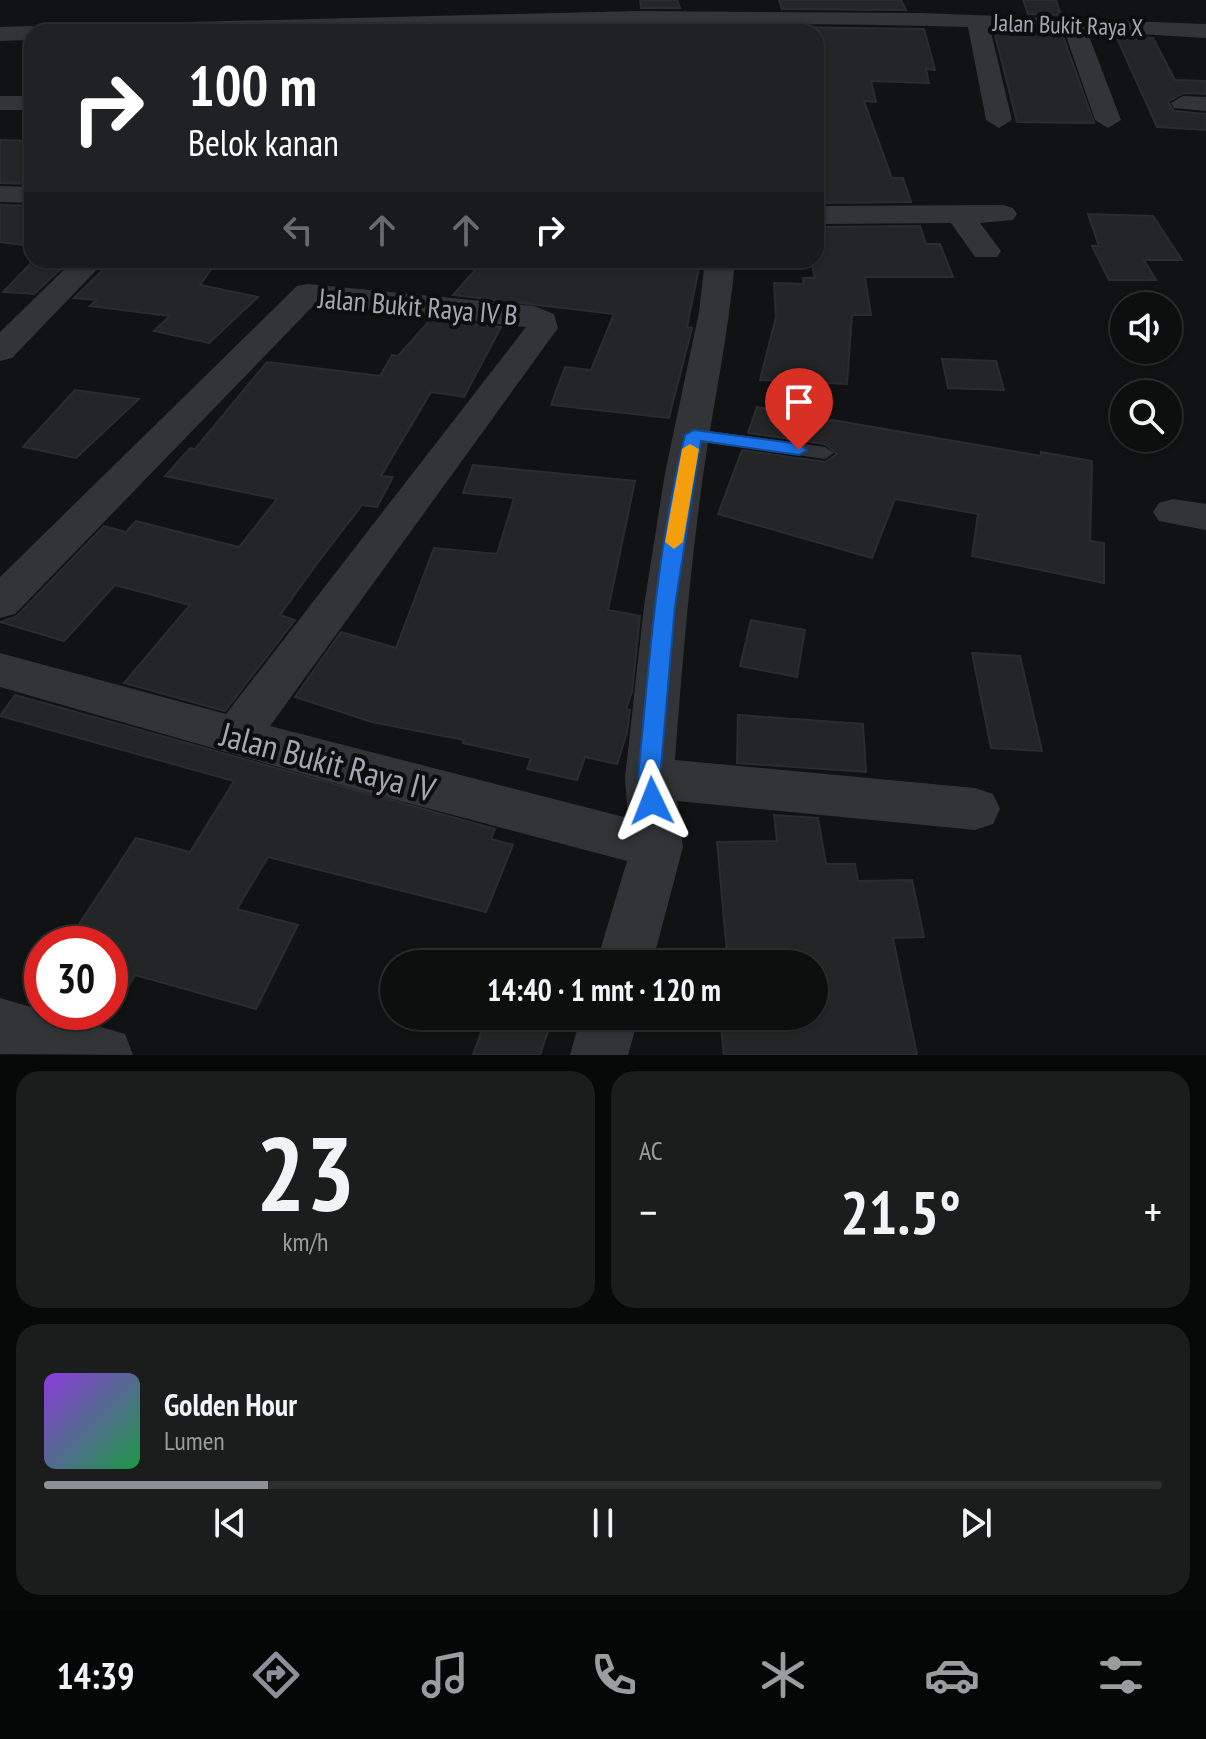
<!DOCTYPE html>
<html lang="id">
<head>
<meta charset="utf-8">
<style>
	:root { --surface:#0d0e0e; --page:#1b1c1c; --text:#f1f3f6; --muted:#9a9c9e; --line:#2d2e2e; --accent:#8c9099 }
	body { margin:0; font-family:"PT Sans Narrow",sans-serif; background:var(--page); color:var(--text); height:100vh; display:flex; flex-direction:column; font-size:30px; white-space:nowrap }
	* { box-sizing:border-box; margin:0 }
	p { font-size:26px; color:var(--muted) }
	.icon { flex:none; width:44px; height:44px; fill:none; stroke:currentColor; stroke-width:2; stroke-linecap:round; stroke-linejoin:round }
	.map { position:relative; height:1055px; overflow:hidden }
	.sheet { display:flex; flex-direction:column; gap:16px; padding:16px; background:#070808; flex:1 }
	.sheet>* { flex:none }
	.guide { position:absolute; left:24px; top:24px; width:800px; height:244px; border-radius:24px; box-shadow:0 2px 6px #0004,0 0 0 2px var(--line); background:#202124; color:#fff; overflow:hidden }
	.fabs { position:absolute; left:1110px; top:292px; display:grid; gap:16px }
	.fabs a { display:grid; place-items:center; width:72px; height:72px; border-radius:50%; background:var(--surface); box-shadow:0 2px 6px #0004,0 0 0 2px var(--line); font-size:40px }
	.speed { position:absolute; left:24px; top:926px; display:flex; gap:16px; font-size:40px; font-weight:700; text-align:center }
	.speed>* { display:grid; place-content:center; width:104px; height:104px; border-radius:50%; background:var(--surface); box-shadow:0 2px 6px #0004,0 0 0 2px var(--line); line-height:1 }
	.speed .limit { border:12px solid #d22; background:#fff; color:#111 }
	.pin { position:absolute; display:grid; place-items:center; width:68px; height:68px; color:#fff; margin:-82px -34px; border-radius:50% 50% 50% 0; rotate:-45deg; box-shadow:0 0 8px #0007 }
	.pin .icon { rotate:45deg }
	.me { position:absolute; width:88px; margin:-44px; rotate:358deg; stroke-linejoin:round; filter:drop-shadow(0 0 6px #0008) }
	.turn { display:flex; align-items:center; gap:28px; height:168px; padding:0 32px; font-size:36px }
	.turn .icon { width:104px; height:104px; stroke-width:2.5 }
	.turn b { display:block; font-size:56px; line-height:68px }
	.lanes { display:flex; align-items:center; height:76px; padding:0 32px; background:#0003; justify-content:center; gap:40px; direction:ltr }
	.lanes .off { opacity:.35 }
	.big { font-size:60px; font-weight:800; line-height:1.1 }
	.sheet .widget { flex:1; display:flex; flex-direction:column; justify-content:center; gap:12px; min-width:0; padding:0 28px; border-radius:24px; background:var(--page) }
	.sheet .dial { align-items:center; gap:0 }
	.dial b { font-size:104px; line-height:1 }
	.song { display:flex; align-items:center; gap:24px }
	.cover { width:96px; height:96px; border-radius:12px; background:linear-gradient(135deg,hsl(270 70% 55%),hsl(140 70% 35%)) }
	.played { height:8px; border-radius:4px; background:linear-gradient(90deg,var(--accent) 20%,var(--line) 20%) }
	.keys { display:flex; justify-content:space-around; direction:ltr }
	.heat { display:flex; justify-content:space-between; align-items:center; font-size:44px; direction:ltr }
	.sheet .tiles { flex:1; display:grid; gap:16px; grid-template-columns:1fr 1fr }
	.widget:last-child { grid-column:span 2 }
	.trip { position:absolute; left:380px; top:950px; width:448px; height:80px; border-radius:40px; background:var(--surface); box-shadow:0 2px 6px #0004,0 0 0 2px var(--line); font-weight:800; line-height:80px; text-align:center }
	.menu { display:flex; height:128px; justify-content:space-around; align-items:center; background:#050606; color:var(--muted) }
	.menu .icon { width:56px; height:56px }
	.menu .on { color:var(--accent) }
	.menu b { font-size:36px; color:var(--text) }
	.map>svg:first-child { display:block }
	.building { fill:#242527; stroke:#2b2c2f; stroke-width:2 }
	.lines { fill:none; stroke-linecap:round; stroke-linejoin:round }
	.lane { fill:#333438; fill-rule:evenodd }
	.street { fill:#333438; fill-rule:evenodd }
	.route { fill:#1a73e8; stroke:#114b97; stroke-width:2 }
	.slow { fill:#f59e0b }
	.labels { text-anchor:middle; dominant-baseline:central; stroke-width:8; stroke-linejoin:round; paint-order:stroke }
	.far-street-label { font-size:24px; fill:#a3a9b4; stroke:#0d0d0e }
	.street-label { font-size:28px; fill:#a3a9b4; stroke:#0d0d0e }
	.near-street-label { font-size:34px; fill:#a3a9b4; stroke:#0d0d0e }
</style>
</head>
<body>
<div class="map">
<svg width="1206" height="1055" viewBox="0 0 1206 1055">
	<rect width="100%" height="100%" fill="#111213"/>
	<path class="building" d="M640,0H677L680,8H641Z
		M779,0H901L906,10L782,9Z
		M1023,0H1056L1061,15L1028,14Z
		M788,27L924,29L935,70L926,69L929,83L871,81L876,102L864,101L892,178H903L911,202L816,203V32H790Z
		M994,31L1062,33L1094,123L1017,122Z
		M1116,36L1153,38L1175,80L1206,81V94L1183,93L1168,102L1174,111L1206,114V130L1157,127Z
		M0,140L32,141V184L0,183Z
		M0,205L32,206V246L0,242Z
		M1088,214L1153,216L1182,260H1144L1156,280H1109L1092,246H1099Z
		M920,226L926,244H940L953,277H865L871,315H852L847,384L760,380L776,317L774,283L804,284L803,278H815L811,260H816V227Z
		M34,260L68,262L34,294L3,292Z
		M109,260H218L200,285L258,297L209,343L154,331L170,316L90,306L96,300L74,298L108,265Z
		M484,260L576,264L577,260H617L699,268L687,327L692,328L669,418L551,405L565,367L591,370L614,314L453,295Z
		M431,319L501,327L464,397L431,392L381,476L393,477L377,507L362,505L319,561L280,615L295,620L225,711L124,683L190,605L115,585L64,641L0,622L17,616L104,526L126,532L136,521L239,547L277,499L165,476L190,448L195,449L267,362L380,376L392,355L398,356Z
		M942,359L996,361L1004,390L948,388Z
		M75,390L139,399L76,458L23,447Z
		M757,407L1041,456V452L1092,461L1090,541L1104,543V583L972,556L978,514L895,499L872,558L718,514L742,450L825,462L837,454L825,444L748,433Z
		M473,465L635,481L608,610L640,616L632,692L626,709L630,710L627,733L617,764L585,757L577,780L527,769L531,758L463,743L464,740L372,722L295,697L341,632L396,648L434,548L497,554L514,498L463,493Z
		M751,620L805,630L797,677L740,666Z
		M972,653L1020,656L1042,751L991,748Z
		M15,695L495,829L491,839L513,845L486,912L268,857L237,909L298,925L256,1009L135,975L110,1017V944H66L136,838L190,852L234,781L0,716Z
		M738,715L863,724L866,772L737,763Z
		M774,815L818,818L826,864H855L858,881L912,880L924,937L893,938L917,1055H724L720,1016H814V964H728L717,842L777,841Z
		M487,1016H553L540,1055H473Z"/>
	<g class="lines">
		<path class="lane" d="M694,429L825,447L834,453L825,459L688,439L685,435L688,431Z"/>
		<path class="street" d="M636,11L921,13L1206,24V38L1087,31L1121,120L1108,128L1095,120L1064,30L990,28L1012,120L999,128L986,120L968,27C664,18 360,32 56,32L67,25Z
			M32,26L42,32H32V40L0,41V27Z
			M0,96H32V110H0Z
			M1183,96L1206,97V111L1174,108L1171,103Z
			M0,186L32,187V203L0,202Z
			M1003,205L1013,208L1017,214L1013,220L980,223L1001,251L997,257H975L951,223L816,224V206Z
			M74,260H106L12,358L0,361V332Z
			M705,260H735C729,333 713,404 703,476C690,571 682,665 675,760L975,788L993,794L1000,809L993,824L975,830L677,801L683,847L652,964H596L627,861L366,792L0,687V653L226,714L526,327L316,303L15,614L0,618V577L297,286L308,284L534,306L554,314L558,328L270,726L628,818L625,778L644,606L665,473L699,312Z
			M1173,499L1206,504V530L1159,521L1153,512L1159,503Z
			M0,998L125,1034L133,1055L0,1054Z
			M581,1016H639L628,1055H570Z"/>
	</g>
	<path class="route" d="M694,430L799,444L807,450L799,455L701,441L675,606L660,778L663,801L660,808H644L638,778C649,664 657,547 685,435Z"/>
	<path class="slow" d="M690,444L699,449L683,542L674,549L665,542L682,449Z"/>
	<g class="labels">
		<g class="far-street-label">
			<text transform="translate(1068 25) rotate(2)">Jalan Bukit Raya X</text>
		</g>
		<g class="street-label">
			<text transform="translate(418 306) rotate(5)">Jalan Bukit Raya IV B</text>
		</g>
		<g class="near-street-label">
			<text transform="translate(328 761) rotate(15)">Jalan Bukit Raya IV</text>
		</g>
	</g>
</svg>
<div class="fabs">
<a><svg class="icon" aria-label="sound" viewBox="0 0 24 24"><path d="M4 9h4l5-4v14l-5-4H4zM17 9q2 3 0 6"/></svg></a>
<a><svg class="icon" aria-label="search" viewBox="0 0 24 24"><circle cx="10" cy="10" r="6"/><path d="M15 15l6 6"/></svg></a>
</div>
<div class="speed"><div class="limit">30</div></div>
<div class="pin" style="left:799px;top:450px;background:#d93025"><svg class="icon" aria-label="arrive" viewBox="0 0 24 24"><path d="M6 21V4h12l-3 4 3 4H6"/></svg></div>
<svg class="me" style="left:652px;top:801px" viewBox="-20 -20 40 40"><path d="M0-17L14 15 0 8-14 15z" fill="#1a73e8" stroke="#fff" stroke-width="4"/></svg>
<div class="trip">14:40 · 1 mnt · 120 m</div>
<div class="guide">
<div class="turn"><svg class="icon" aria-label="right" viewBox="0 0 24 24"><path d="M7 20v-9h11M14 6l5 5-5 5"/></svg><div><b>100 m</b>Belok kanan</div></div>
<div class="lanes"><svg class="icon off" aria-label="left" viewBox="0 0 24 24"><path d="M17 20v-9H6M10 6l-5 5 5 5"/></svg><svg class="icon off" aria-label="ahead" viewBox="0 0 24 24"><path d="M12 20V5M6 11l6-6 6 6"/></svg><svg class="icon off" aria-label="ahead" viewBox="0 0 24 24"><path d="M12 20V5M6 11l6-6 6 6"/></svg><svg class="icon" aria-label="right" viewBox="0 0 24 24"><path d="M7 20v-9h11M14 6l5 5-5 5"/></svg></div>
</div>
</div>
<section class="sheet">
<div class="tiles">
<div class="widget dial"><b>23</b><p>km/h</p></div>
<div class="widget"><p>AC</p>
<div class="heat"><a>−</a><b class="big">21.5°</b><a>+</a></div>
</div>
<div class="widget">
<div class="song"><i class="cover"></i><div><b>Golden Hour</b><p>Lumen</p></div></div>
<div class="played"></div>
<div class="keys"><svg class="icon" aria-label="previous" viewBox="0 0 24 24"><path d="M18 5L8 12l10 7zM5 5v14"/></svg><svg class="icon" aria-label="pause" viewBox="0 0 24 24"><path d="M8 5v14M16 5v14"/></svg><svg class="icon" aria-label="next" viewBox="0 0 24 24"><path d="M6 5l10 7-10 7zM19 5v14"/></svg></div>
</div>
</div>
</section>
<nav class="menu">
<b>14:39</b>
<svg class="icon on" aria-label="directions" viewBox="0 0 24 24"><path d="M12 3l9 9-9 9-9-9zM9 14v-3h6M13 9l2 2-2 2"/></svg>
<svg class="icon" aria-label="music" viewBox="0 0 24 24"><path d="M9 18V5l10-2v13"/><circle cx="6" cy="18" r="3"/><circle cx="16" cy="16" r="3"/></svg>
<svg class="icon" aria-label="phone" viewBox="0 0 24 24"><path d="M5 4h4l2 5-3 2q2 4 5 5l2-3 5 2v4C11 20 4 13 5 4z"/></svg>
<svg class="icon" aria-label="climate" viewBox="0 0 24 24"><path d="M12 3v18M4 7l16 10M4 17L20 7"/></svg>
<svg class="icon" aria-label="car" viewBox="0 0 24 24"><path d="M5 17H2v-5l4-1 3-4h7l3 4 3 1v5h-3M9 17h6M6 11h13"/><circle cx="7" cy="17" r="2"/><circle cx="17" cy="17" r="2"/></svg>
<svg class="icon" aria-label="filters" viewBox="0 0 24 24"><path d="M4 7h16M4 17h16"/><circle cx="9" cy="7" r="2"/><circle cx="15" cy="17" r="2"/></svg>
</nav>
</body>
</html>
